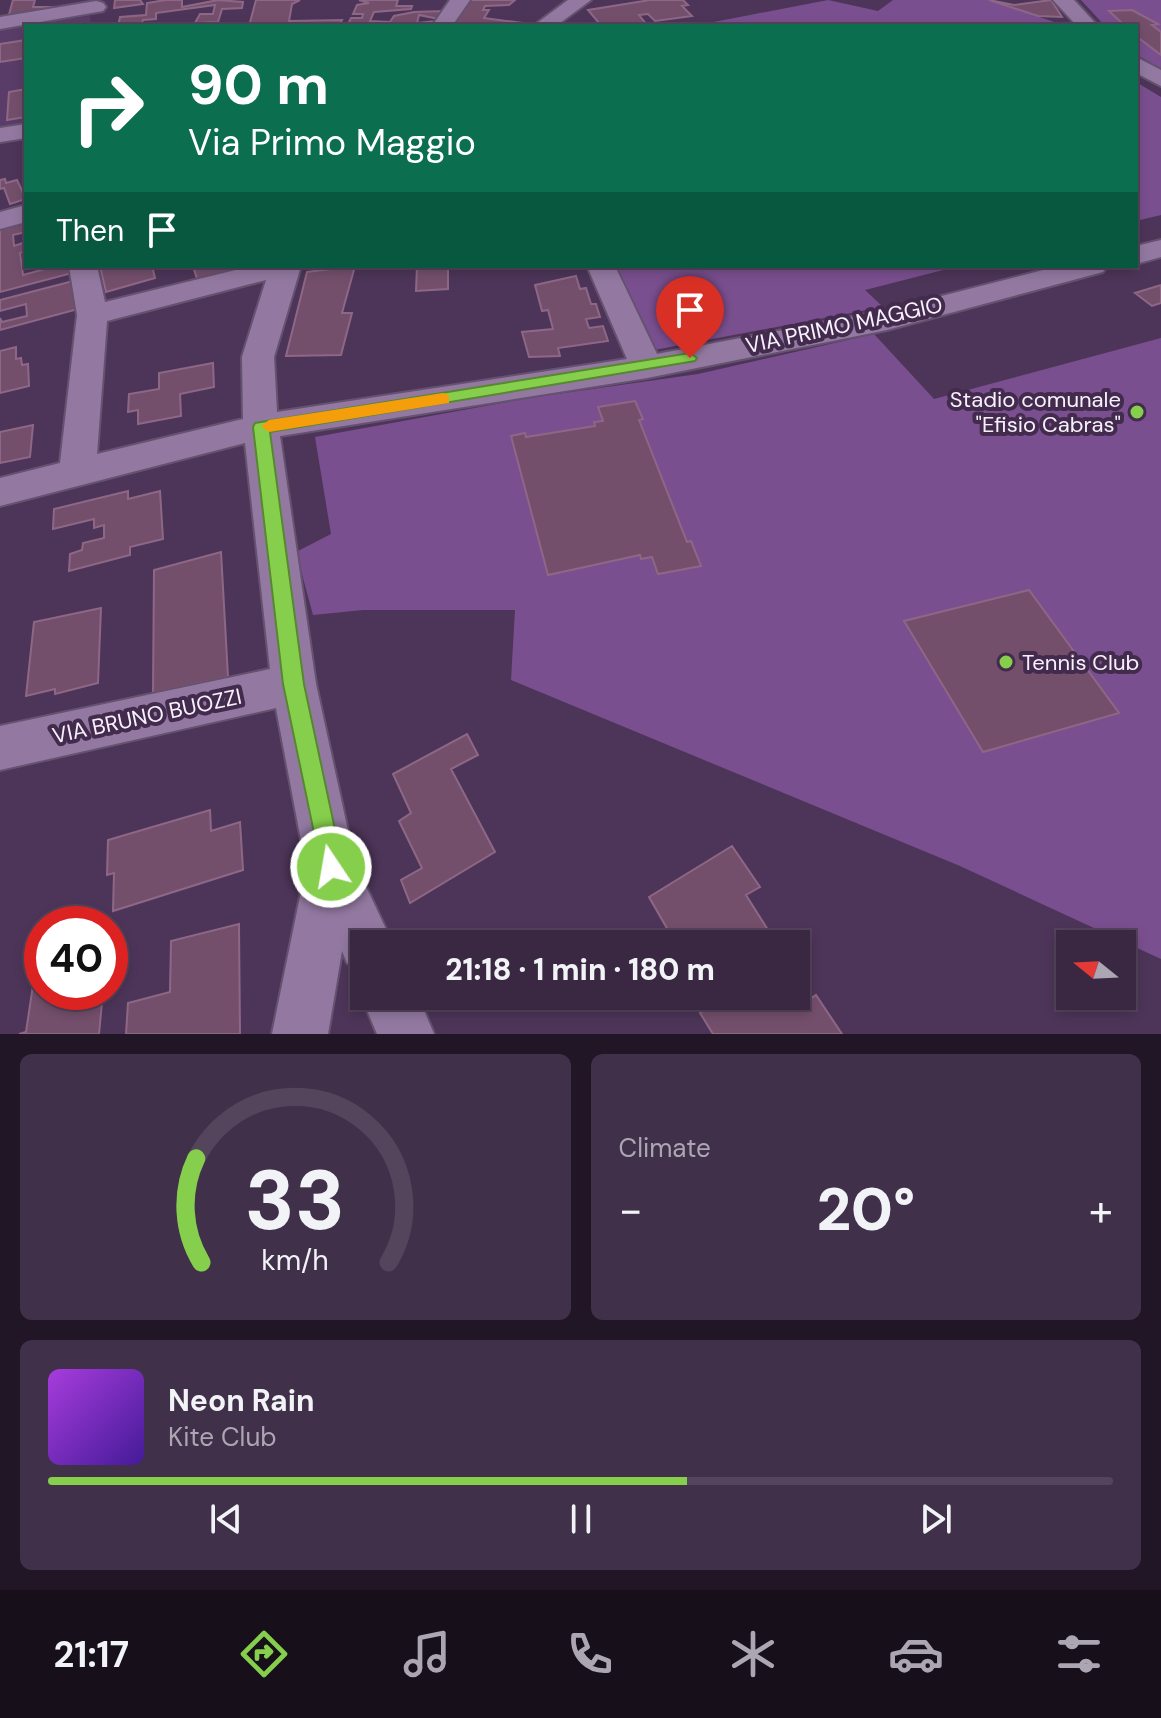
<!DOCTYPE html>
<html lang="en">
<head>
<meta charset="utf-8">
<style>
	:root { --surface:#3a2843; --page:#41304a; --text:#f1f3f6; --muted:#aba6b2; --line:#54445c; --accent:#86cf4c }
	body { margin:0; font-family:"DM Sans",sans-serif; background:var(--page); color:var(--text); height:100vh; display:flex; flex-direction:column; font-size:30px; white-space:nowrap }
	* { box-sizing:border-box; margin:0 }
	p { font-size:26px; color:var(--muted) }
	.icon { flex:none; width:44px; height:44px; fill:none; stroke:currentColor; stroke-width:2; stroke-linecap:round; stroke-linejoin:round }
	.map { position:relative; height:1034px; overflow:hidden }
	.panel { display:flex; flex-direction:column; gap:20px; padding:20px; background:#201625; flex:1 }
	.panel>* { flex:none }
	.top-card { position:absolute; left:24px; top:24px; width:1114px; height:244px; border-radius:0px; box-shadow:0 4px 12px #0003,0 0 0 2px var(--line); background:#0b6e4f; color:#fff; overflow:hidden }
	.needle { width:52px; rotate:288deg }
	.buttons { position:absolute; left:1056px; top:930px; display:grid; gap:16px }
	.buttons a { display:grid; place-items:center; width:80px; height:80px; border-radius:0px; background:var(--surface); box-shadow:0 4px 12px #0003,0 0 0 2px var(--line); font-size:40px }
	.speed { position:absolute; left:24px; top:906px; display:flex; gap:16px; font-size:40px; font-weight:700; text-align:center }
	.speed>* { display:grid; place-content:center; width:104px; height:104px; border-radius:50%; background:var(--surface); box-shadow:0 4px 12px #0003,0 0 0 2px var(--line); line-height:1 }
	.speed .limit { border:12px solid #d22; background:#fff; color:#111 }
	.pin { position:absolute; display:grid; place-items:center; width:68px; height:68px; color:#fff; margin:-82px -34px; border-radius:50% 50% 50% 0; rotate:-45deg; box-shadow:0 0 8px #0007 }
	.pin .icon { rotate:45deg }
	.me { position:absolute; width:88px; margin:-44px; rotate:348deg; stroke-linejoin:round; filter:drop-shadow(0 0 6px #0008) }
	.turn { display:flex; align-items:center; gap:28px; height:168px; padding:0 32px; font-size:36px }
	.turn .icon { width:104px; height:104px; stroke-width:2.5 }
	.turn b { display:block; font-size:56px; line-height:68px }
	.then { display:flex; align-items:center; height:76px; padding:0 32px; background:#0003; gap:16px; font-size:30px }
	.big { font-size:60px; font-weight:800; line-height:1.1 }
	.panel .card { flex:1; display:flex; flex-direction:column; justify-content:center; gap:12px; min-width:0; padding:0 28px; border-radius:12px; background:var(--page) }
	.panel .dial { align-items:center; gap:0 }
	.dial svg { height:208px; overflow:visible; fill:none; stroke:var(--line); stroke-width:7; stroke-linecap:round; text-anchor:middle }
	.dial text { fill:var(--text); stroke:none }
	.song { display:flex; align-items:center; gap:24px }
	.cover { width:96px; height:96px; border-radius:12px; background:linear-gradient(135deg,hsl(280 70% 55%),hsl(260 70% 35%)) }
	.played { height:8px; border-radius:4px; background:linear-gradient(90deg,var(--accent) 60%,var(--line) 60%) }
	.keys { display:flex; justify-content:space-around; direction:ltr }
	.heat { display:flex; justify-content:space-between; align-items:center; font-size:44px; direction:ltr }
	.panel .tiles { flex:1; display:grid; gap:20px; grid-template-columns:1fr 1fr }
	.card:last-child { grid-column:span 2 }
	.trip { position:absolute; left:350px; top:930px; width:460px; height:80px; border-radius:0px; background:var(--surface); box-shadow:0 4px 12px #0003,0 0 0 2px var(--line); font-weight:800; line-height:80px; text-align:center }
	.tabs { display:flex; height:128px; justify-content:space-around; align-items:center; background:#17101b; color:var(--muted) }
	.tabs .icon { width:56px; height:56px }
	.tabs .selected { color:var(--accent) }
	.tabs b { font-size:36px; color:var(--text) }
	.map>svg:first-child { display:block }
	.built { fill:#593d68 }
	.green { fill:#7a4f8f }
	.building { fill:#744f6c; stroke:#8e6786; stroke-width:2 }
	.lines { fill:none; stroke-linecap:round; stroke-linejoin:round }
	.minor-casing { stroke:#65526f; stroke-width:4 }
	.minor { fill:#9379a1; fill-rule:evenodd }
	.route { fill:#86cf4c; stroke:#578731; stroke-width:2 }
	.slow { fill:#f59e0b }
	.poi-dot { fill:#86cf4c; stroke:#422b4d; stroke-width:3 }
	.labels { text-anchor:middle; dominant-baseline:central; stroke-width:8; stroke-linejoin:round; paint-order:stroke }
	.street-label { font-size:22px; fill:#f8f0fd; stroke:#422b4d }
	.poi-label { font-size:22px; fill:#f8f0fd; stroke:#422b4d; text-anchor:end }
</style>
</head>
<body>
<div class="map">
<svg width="1161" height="1034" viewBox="0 0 1161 1034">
	<rect width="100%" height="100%" fill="#4d3559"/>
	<path class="built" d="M90,16V25L85,26H26V126L0,129V28Z"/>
	<path class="green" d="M828,0L878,11L893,0H989L1066,26H693Z
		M1081,0H1161V69L1136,54V26H1105Z
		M1136,82L1161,97V215L1136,221Z
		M614,266H959L865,290L883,307L654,350Z
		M874,334L934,399L1161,338V959L960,866L511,680L515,610H363L313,615L296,552L331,534L315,437L529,398L698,374Z"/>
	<path class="building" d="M13,0H35L33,7H59V11L8,18Z
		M115,0H140L143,4L114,8Z
		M166,0H182V7L218,0L243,2L242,8L222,9L218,22L195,23L200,14H213L215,5L156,13V19L143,20L141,26H118L120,17L146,15L147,3Z
		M256,0H300L292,4L289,21L342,20L339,26H249Z
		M359,0H398L396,6H412L411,9L374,12L370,21L390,22L394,16L414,12L443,11L439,19L419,15L417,23L437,21L434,26H347L351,18H362L363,14H353L357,5L369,3Z
		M468,0H515L509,5L485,6L483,10H489L484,18L530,24L451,26Z
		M650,0H683L688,5L682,6L692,16L655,21L648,14L639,15L647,25L589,26L599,23L588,10Z
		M989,0L1014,5L1051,0L1062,17L1038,16Z
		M1132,10L1158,24L1152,25L1161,32V55L1136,36V26H1125L1109,11Z
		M26,40V58L0,62V44Z
		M26,75V117L7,120L9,92L26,89Z
		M5,179L6,183L17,180L26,199L10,204L4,188L0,189V180Z
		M26,221V232L13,235L14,246L26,242V251L20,253L23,275L56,266H71L72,273L0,292V230Z
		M100,266H152L155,278L106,292Z
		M193,266H226L228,271L197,279Z
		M355,266L342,313H352L341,355L286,356L307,272Z
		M417,266H493L448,268V289L416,291Z
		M576,276L580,289L586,288L591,304H596L600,317L586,319L589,328L603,326L608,341L558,348L560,356L529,357L522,332L553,329L548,310L542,311L535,285Z
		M73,281L78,309L0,330V318L2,322L27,316L26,304L0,311V300Z
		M1161,285V303L1152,306L1135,293Z
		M16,347V359L21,358L22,365L28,364L29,386L0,393V351Z
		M213,363L214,387L180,394L181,416L138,424V410L128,412L129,394L159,389V373Z
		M635,401L643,419L639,420L687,542L691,541L701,566L658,574L652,557L641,559L640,555L548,575L511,436L525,433L526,437L595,426L594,422L603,421L598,407Z
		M33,425L30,457L0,463V432Z
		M128,491V499L160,491L163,539L130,547V555L69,571L70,554L82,550L83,543L104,538V525L94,528V519L53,529L54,509Z
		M221,552L228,677L153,693L154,570Z
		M1029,590L1119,713L983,752L904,621Z
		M101,608L98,683L55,694V689L26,696L34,622Z
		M467,734L478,755L451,769L495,852L410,903L401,880L422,868L399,821L411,813L393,774Z
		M210,810L211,831L240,822L243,870L113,911L114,873L107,875L108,840Z
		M732,846L760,887L746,895L768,930L763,933L770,944H676L649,897Z
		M239,924L240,1034H126L128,1003L170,992L171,941Z
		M42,983V992H103L99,1034H19L26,1032L33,985Z
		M816,995L842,1034H713L700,1013L708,1008L701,996H795L801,1005Z"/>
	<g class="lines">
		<g class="minor-casing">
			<path id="minor" d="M450,0H470L452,26H432Z
				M568,0H591L556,26H533Z
				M1053,0H1074L1098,26H1077Z
				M96,1L103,3L106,7L103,11L0,29V17Z
				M1136,57L1161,70V86L1136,73Z
				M26,124V138L0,142V128Z
				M26,205V222L0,229V212Z
				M1161,240V257L1136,264V246Z
				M69,266H97L105,302L252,266H301L274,357L277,412L627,359L587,266H615L657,354L887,310L1059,266H1107L1103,272L887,330L647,378L280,436L316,684L355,863L393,944H364V970L347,963L342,951L328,1034H272L306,867L276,708L0,770V726L270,669L245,443L0,506V478L60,463L77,315ZM266,280L242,357L243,419L97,454L107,321Z
				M364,990V996H418L434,1034H377L361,996Z"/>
		</g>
		<use href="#minor" class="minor"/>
	</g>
	<path class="route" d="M690,353L697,358L695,361L270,432L304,684L343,867L340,876L331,879L323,876L283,684L253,427L255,423Z"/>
	<path class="slow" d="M443,393L449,395V403L269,432L261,426L269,420Z"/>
	<g class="poi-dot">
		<circle cx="1137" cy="412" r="8"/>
		<circle cx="1006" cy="662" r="8"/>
	</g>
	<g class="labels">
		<g class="street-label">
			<text transform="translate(844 325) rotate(-12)">VIA PRIMO MAGGIO</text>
			<text transform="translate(147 716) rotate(-12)">VIA BRUNO BUOZZI</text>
		</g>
		<g class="poi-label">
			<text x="1121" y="399">Stadio comunale<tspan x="1121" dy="25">"Efisio Cabras"</tspan></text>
			<text x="1022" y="662" text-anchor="start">Tennis Club</text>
		</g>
	</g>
</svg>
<div class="buttons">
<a><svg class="needle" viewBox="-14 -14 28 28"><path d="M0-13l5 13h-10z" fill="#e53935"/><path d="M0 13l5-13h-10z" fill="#aba6b2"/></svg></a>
</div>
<div class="speed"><div class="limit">40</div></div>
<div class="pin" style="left:690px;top:358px;background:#d93025"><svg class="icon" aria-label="arrive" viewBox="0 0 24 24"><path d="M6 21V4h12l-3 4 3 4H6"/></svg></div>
<svg class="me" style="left:331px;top:867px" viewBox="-20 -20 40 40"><circle r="17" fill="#86cf4c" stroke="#fff" stroke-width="3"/><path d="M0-11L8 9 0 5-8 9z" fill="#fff"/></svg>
<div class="trip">21:18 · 1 min · 180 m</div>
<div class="top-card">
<div class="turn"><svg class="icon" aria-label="right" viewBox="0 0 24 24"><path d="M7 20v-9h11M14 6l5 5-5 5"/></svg><div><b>90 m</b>Via Primo Maggio</div></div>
<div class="then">Then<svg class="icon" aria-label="arrive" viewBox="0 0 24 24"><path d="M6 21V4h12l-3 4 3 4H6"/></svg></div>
</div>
</div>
<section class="panel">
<div class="tiles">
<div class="card dial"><svg viewBox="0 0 100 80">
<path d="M14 69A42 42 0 1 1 86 69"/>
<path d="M14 69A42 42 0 0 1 12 29" stroke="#86cf4c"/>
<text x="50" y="56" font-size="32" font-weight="700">33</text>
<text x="50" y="72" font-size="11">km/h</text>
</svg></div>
<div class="card"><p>Climate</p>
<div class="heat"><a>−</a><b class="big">20°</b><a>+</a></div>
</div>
<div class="card">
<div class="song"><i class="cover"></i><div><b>Neon Rain</b><p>Kite Club</p></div></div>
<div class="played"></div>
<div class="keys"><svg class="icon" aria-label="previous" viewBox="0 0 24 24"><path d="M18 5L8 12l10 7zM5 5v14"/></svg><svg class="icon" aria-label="pause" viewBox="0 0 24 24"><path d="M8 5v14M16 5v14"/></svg><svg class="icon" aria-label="next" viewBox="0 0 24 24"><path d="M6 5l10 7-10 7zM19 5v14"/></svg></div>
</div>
</div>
</section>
<nav class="tabs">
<b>21:17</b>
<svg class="icon selected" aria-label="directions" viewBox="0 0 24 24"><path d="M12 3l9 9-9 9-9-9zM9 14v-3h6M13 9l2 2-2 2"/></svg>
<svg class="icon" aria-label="music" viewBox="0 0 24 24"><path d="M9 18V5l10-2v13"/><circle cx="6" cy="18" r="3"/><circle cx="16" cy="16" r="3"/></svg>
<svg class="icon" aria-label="phone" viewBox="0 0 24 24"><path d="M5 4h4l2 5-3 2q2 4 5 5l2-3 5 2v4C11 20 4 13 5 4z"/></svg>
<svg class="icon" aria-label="climate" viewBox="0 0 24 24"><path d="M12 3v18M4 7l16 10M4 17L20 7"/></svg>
<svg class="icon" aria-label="car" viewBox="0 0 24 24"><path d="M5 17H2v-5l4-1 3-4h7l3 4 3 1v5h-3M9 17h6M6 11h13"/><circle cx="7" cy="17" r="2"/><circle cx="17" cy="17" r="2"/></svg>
<svg class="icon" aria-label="filters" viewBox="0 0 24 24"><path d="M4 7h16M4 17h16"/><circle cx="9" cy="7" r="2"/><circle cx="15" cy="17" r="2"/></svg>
</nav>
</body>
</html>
